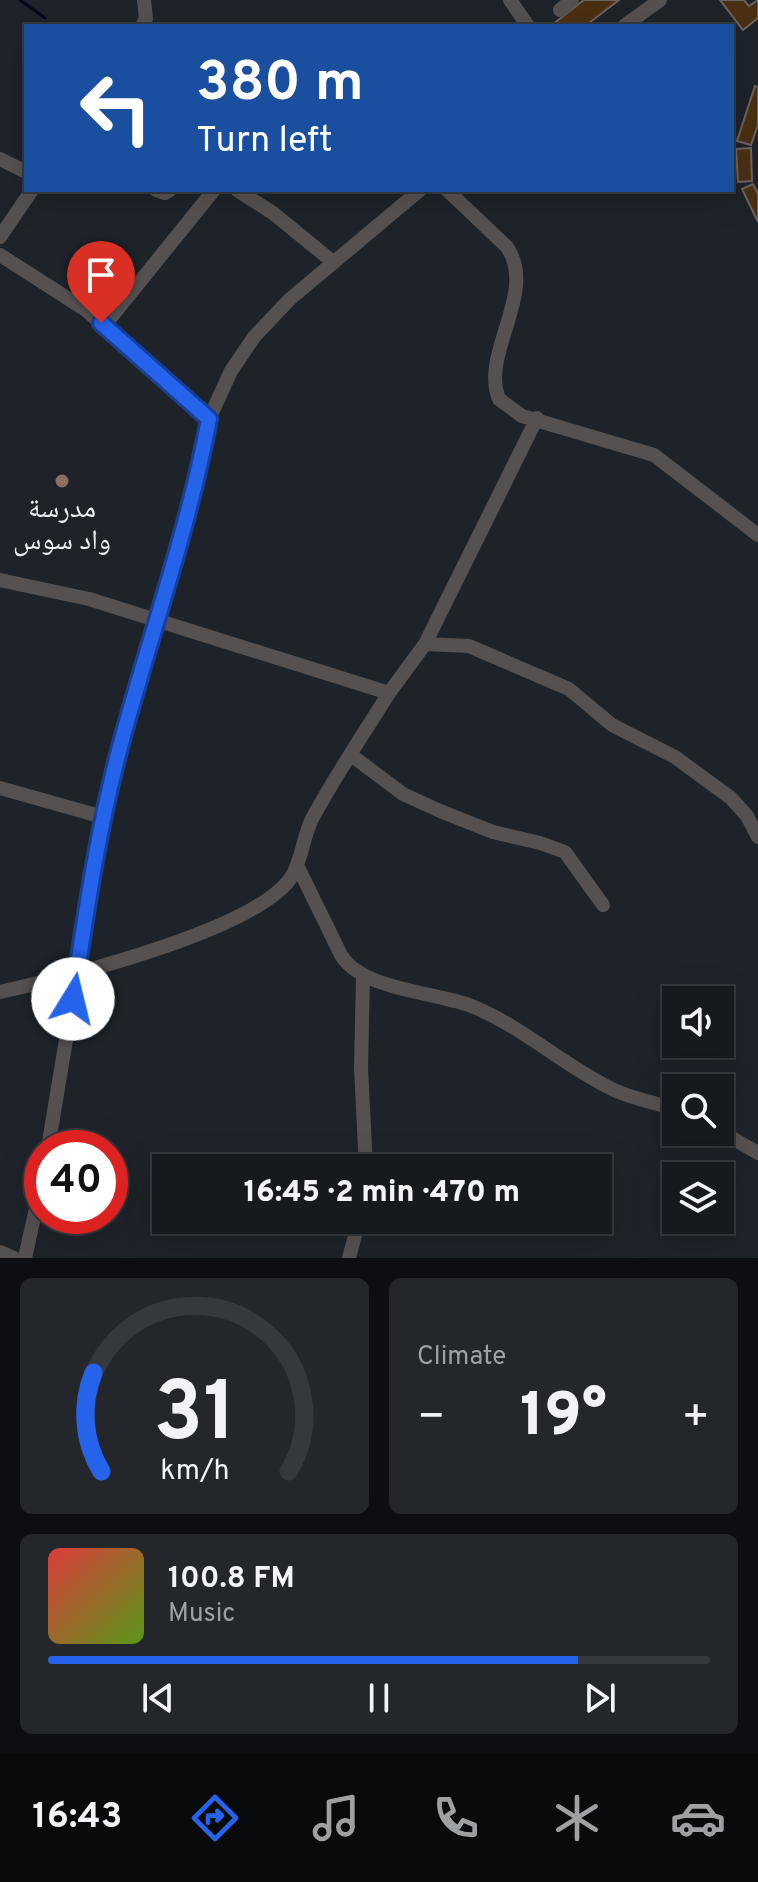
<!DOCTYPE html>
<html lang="en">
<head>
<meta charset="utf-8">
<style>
	:root { --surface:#161a1f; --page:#23272c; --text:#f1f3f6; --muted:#9ea1a4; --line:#35383d; --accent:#2563eb }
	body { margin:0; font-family:Overpass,"Noto Naskh Arabic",sans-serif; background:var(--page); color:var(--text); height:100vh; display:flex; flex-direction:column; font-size:30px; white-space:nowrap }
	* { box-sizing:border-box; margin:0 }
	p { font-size:26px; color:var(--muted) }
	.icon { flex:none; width:44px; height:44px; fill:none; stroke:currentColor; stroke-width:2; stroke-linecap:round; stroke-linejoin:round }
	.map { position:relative; height:1258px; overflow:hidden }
	.side { display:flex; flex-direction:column; gap:20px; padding:20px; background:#0c0e11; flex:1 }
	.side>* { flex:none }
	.guide { position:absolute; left:24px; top:24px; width:710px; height:168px; border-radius:0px; box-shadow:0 8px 32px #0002,0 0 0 2px var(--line); background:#1a4fa0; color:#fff; overflow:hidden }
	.tools { position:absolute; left:662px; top:986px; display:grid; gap:16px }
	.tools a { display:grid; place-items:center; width:72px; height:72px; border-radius:0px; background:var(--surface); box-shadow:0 8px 32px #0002,0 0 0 2px var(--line); font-size:40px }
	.speed { position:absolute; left:24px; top:1130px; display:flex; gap:16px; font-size:40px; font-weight:700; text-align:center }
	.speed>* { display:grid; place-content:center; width:104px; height:104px; border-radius:50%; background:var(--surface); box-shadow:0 8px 32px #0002,0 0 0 2px var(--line); line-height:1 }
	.speed .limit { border:12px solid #d22; background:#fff; color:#111 }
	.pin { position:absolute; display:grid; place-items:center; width:68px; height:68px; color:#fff; margin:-82px -34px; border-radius:50% 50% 50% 0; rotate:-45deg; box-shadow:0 0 8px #0007 }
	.pin .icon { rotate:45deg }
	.me { position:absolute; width:88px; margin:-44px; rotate:9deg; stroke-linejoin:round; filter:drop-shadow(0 0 6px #0008) }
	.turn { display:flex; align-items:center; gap:28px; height:168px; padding:0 40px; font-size:36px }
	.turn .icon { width:104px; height:104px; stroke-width:2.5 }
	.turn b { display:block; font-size:56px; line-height:68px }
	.big { font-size:60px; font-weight:800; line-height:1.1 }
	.side .widget { flex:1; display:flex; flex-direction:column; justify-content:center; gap:12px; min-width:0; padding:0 28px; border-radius:12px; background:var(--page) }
	.side .dial { align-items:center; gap:0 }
	.dial svg { height:208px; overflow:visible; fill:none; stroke:var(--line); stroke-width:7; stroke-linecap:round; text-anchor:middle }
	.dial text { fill:var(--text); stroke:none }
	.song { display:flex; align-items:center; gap:24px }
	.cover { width:96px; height:96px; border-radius:12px; background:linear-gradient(135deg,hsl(0 70% 55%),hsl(90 70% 35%)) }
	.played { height:8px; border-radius:4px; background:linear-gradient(90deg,var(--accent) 80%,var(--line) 80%) }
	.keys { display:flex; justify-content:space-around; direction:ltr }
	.heat { display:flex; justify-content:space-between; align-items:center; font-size:44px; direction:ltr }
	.side .tiles { flex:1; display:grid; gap:20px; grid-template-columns:1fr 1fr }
	.widget:last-child { grid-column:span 2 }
	.trip { position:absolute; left:152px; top:1154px; width:460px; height:80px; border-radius:0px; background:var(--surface); box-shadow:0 8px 32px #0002,0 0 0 2px var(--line); font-weight:800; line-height:80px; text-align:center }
	.tab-bar { display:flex; height:128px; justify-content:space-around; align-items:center; background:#090a0c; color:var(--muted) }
	.tab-bar .icon { width:56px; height:56px }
	.tab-bar .current { color:var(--accent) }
	.tab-bar b { font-size:36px; color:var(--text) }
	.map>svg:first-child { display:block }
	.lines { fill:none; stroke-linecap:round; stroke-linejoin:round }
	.stream { stroke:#000820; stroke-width:3 }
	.building { fill:#4a2f12; stroke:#6a635d; stroke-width:2 }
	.minor { stroke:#555150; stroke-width:14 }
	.route-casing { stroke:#184099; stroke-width:20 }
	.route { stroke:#2563eb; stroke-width:14 }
	.education-dot { fill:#8d6e63; stroke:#1d2329; stroke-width:3 }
	.labels { text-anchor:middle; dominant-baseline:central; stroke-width:8; stroke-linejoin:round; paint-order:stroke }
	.poi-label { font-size:28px; fill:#eceff3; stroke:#1d2329 }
</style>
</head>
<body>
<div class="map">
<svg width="758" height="1258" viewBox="0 0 758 1258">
	<rect width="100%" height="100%" fill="#1d2329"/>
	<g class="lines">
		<path class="stream" d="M20,0L45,18"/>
	</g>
	<path class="building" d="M584,0H619L585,26H555L553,24Z
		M720,0H744L749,6L758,0V18L743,30Z
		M755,86L758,87V125L751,145L737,141Z
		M751,148L752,181L738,182L736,149Z
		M753,184L758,194V222L742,189Z"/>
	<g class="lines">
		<path class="minor" d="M510,0L528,26
			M560,10L572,0
			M142,26L146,18L144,0
			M624,26L660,0
			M0,159L26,172
			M156,190L165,193L170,190
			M237,190L273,213L333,262
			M447,190L507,247C538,293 480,353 499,399L522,416L654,455L758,535
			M0,237L32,190
			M0,255L86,310L209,419
			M104,326L214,190
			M0,580L89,599L389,693L425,644L469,646L569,689L612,725L675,757L731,798L747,816L758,837
			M425,644L537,418
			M351,755L403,794L440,811L493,832L540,843L565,852L603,905
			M0,788L103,817
			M297,865L341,955C361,989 432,992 469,1005C521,1025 562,1065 612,1089C632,1099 655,1102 676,1110
			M363,976L361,1068L366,1168
			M0,992C62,978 259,930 292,876C302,859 303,837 312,819C335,776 363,735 389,693
			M720,1131L758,1153
			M48,1148L103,817L122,739L180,544L209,419L231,371L254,337L290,299L420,190
			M0,1252L14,1258
			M25,1258L42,1181
			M349,1258L359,1220"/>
	</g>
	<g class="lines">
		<g class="route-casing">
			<path id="route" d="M73,999C86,911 99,822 123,736C152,630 189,527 209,419L101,323"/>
		</g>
		<use href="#route" class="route"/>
	</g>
	<circle class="education-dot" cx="62" cy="481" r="8"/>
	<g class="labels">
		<g class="poi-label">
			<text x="62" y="510">مدرسة<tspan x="62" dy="32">واد سوس</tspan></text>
		</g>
	</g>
</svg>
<div class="tools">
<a><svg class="icon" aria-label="sound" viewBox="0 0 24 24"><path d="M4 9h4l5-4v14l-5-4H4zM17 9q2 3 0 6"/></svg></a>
<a><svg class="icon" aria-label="search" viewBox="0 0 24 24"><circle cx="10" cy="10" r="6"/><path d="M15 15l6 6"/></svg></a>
<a><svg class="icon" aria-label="layers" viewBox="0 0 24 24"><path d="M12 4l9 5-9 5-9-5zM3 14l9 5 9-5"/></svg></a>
</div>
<div class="speed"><div class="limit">40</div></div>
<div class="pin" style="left:101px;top:323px;background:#d93025"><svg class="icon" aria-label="arrive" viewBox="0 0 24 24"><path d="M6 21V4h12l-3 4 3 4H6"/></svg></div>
<svg class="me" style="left:73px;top:999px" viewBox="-20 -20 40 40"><circle r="19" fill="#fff"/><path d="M0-13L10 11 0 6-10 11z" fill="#2563eb"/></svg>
<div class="trip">16:45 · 2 min · 470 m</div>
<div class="guide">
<div class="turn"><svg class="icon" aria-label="left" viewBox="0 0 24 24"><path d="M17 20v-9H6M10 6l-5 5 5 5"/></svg><div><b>380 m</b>Turn left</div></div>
</div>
</div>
<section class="side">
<div class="tiles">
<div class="widget dial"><svg viewBox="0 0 100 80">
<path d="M14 69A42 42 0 1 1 86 69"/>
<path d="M14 69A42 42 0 0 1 11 31" stroke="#2563eb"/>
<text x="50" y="56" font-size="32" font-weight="700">31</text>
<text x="50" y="72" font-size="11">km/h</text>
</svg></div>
<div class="widget"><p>Climate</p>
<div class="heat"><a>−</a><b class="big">19°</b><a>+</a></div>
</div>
<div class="widget">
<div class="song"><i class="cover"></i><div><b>100.8 FM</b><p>Music</p></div></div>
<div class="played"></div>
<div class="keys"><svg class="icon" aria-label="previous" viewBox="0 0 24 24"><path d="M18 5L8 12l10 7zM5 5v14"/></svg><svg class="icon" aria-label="pause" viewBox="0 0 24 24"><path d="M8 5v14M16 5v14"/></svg><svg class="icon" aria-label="next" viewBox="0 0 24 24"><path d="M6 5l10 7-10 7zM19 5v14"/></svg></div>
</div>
</div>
</section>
<nav class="tab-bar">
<b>16:43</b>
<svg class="icon current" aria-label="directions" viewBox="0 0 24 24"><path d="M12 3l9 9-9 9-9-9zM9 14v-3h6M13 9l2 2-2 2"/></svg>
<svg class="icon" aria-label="music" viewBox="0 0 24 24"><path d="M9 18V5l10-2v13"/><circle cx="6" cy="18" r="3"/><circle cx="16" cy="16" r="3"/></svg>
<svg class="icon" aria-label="phone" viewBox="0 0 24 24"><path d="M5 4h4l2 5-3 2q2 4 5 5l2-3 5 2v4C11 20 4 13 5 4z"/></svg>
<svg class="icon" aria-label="climate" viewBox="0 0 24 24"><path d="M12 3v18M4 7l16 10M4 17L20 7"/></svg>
<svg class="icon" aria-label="car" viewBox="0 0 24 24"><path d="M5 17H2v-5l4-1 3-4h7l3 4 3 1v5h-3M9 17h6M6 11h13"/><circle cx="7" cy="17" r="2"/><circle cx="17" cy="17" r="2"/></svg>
</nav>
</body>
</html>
